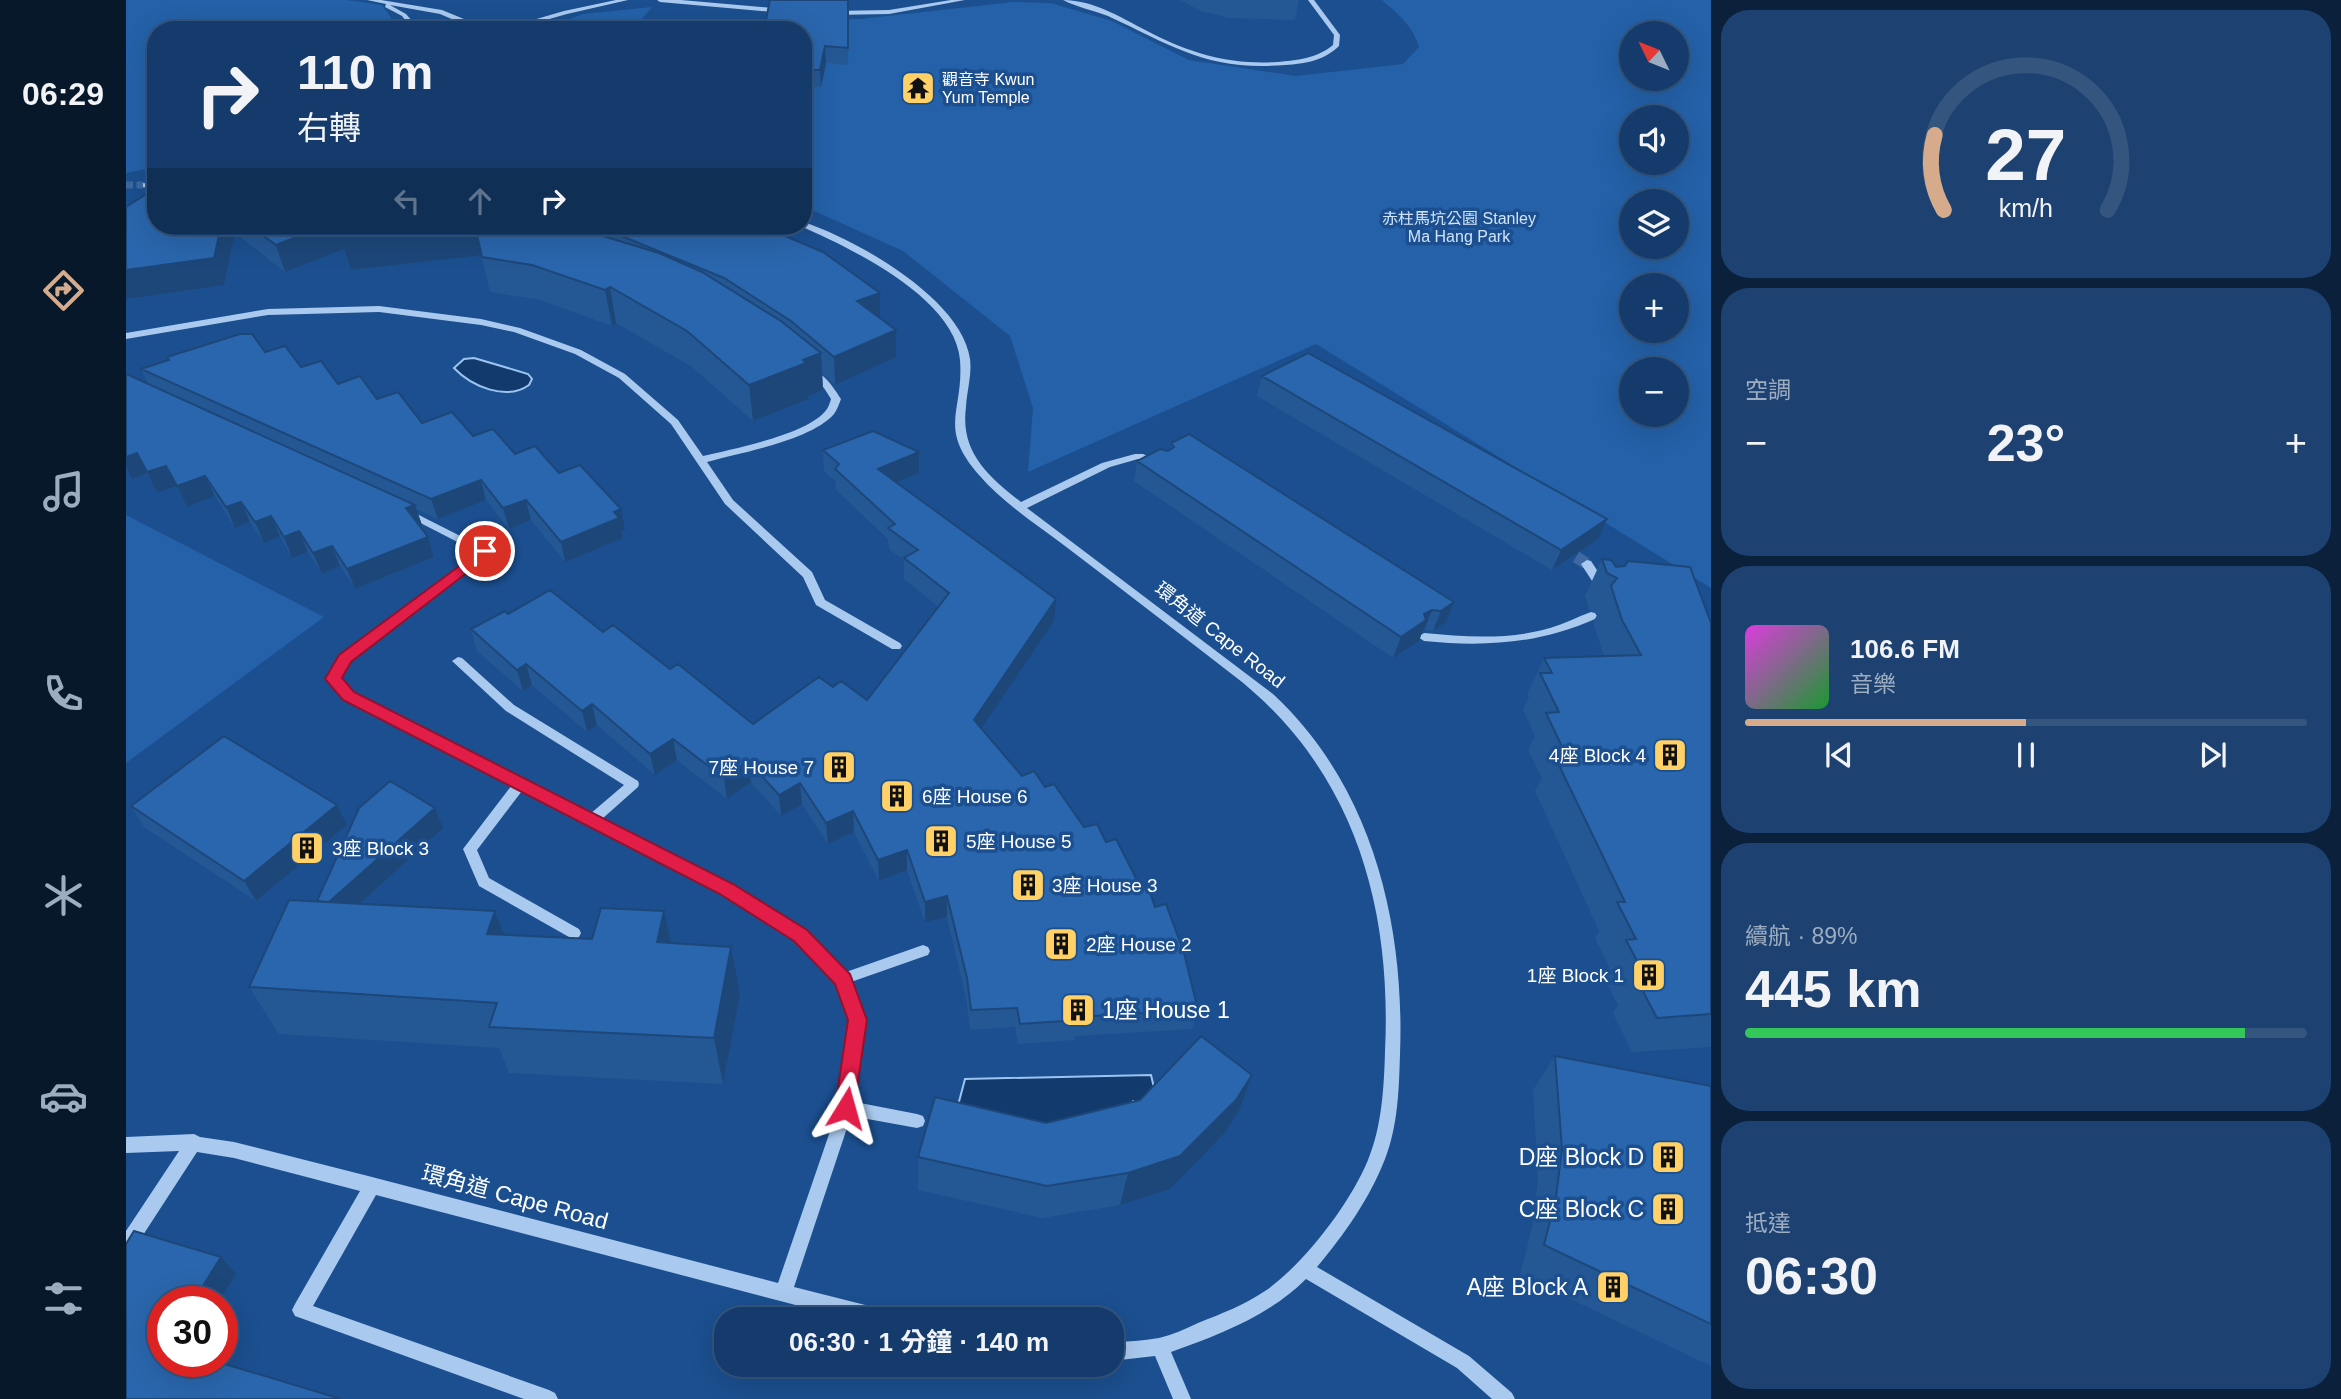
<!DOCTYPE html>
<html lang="zh-TW">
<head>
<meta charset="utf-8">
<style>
	:root { --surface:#143b6b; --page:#1d4271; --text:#f1f3f6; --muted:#9dadc1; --line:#33557e; --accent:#d6ab8b }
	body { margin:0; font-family:Arial,"Noto Sans TC",sans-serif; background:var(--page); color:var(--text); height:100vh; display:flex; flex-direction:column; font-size:26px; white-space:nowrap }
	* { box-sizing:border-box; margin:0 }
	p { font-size:23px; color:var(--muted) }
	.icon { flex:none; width:38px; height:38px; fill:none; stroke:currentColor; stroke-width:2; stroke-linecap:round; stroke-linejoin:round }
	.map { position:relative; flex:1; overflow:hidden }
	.details { display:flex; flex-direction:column; gap:10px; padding:10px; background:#0b203b; width:630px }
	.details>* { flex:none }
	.guide { position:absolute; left:21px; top:21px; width:665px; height:214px; border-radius:28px; box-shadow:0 7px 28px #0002,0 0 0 2px var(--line); background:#143b6b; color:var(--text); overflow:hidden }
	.needle { width:46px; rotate:313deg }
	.buttons { position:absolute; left:1493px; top:21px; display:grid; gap:14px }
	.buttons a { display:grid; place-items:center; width:70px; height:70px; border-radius:50%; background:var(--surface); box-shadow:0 7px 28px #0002,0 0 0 2px var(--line); font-size:35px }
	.speed { position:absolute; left:21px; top:1286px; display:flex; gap:14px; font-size:35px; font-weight:700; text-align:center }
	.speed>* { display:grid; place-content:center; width:91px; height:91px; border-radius:50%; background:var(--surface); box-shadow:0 7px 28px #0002,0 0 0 2px var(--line); line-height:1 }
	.speed .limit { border:10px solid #d22; background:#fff; color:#111 }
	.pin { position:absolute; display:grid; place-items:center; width:60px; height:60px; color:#fff; margin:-30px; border:4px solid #fff; border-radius:50%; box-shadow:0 2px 7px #0007 }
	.me { position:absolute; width:77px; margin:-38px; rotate:8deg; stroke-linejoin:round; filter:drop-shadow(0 0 5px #0008) }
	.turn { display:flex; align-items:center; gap:24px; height:147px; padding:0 35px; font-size:32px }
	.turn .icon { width:91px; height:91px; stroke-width:2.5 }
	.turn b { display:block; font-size:49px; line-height:60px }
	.lanes { display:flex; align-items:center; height:66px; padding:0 35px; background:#0003; justify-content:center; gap:35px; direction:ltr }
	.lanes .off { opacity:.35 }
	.big { font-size:52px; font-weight:700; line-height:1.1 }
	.details .tile { flex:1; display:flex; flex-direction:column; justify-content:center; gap:10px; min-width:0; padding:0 24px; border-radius:28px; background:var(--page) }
	.details .dial { align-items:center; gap:0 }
	.dial svg { height:182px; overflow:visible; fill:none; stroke:var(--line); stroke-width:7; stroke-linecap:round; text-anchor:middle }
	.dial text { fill:var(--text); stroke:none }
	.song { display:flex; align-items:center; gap:21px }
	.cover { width:84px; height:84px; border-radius:10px; background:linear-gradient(135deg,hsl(300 70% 55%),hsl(130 70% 35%)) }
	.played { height:7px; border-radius:4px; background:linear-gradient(90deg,var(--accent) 50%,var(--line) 50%) }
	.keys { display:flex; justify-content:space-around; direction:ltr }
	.heat { display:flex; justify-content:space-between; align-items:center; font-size:38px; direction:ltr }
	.charge { height:10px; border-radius:5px; background:linear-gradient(90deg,#34c759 89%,var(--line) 0) }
	.trip { position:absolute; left:588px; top:1307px; width:410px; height:70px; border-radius:28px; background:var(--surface); box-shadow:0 7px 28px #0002,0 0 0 2px var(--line); font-weight:700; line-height:70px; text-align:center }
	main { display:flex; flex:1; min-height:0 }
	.tab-bar { display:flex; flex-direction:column; width:126px; justify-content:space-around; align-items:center; background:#08182b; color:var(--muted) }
	.tab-bar .icon { width:49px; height:49px }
	.tab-bar .selected { color:var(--accent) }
	.tab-bar b { font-size:32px; color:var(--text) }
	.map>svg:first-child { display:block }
	.green { fill:#2461a8; fill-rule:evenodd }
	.water { fill:#123a6d; stroke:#9cc4f0; stroke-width:2 }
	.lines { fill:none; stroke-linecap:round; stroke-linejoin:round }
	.minor-tunnel-far1 { stroke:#3d69a0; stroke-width:7; stroke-dasharray:7 3.5; stroke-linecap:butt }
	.minor-tunnel { stroke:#3d69a0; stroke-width:12; stroke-dasharray:12 6; stroke-linecap:butt }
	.minor { fill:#a9c9ee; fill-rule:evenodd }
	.wall { fill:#245895 }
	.shaded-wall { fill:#1d4779 }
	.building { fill:#2a66ad; stroke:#1d4779; stroke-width:2 }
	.route { fill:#e11d48; stroke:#92132f; stroke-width:2 }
	.labels { text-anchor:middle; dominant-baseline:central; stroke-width:7; stroke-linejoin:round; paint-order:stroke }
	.far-poi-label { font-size:16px; fill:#fff; stroke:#1b4f8f; text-anchor:start }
	.far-park-label { font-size:16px; fill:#cfe3fa; stroke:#1b4f8f }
	.street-label { font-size:19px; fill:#fff; stroke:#1b4f8f }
	.poi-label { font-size:19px; fill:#fff; stroke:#1b4f8f; text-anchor:start }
	.near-poi-label { font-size:23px; fill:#fff; stroke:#1b4f8f; text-anchor:end }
	.near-street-label { font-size:23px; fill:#fff; stroke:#1b4f8f }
</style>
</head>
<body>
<main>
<nav class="tab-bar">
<b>06:29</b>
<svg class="icon selected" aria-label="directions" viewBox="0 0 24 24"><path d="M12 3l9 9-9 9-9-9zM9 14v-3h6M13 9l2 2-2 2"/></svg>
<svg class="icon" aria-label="music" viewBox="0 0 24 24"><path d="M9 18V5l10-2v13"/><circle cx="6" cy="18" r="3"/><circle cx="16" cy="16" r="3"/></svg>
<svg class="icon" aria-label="phone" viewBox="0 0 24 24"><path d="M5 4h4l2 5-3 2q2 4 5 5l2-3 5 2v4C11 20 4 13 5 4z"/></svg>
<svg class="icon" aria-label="climate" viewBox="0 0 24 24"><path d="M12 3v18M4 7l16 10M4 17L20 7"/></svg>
<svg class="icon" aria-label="car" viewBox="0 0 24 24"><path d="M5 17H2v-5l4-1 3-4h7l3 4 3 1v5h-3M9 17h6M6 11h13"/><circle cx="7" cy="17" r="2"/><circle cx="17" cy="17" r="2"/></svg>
<svg class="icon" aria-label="filters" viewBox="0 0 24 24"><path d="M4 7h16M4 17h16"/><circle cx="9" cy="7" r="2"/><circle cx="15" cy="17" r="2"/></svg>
</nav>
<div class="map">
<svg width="1585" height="1399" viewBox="0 0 1585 1399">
	<rect width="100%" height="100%" fill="#1b4f8f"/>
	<path class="green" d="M0,0H221L256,5L265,18L260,30H30V167L0,173Z
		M1256,0H1585V588L1190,344L902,472L907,408L884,336L777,251L677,206V30H642L656,18L734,19L887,2L925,3L986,21L1063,60L1170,76L1277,64L1293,47C1286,25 1273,15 1256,0ZM1505,33H1550V79H1505ZM1505,117H1550V163H1505ZM1505,201H1550V247H1505ZM1505,285H1550V331H1505ZM1505,369H1550V415H1505Z
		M526,7L511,25L564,30H415L457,14Z
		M0,515L198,617L0,763Z"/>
	<path class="water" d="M348,358L402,374L406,379L403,385C381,401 346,387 328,368L338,359Z
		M1025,1075L1029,1092L1015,1107L1007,1101L996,1113L910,1132L830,1113L839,1079Z"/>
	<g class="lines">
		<path class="minor-tunnel-far1" d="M0,185H20"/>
		<path class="minor-tunnel" d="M1435,547L1461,564"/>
		<path class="minor" d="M241,0H255L316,10L338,19L362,24L370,30C358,30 348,23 336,23C322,23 309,30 295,30L312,23L328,20L314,14L264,5L280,14L294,30H287L276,16L259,7L260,4Z
			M490,0H502L441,14L384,30H373L438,11Z
			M531,0H555L659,9L662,11L659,13L534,2Z
			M825,0H839L763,14L706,15L703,13L706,11L763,10Z
			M937,0C969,0 999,20 1027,34C1066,54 1106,65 1151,62C1171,60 1190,59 1207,45L1208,35L1182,0H1188L1214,35L1213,46C1199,60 1179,64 1159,65C1081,71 1049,47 982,16C967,10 950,7 937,0Z
			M17,183L30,185V190L17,187Z
			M677,222C730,239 836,299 844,359C846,375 841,391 840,407C834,452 862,476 895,502L976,463L1009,454H1017L1037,464L1032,467L1012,459L984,467L901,508L1147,694C1246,786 1279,923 1274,1054C1273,1089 1272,1126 1259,1159C1244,1198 1218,1235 1191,1267L1343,1356L1386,1393L1389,1399H1366L1331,1368L1180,1279C1143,1316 1093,1335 1045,1352L1065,1399H1047L1029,1356L985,1361V1343C1001,1341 1017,1341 1033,1338C1046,1335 1059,1329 1072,1323C1095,1314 1118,1305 1139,1291C1177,1265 1224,1204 1242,1160C1256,1126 1258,1087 1259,1051C1266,908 1229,775 1116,682C1057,636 998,591 939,546C910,524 877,503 853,475C811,427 838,412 834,360C829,298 725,248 674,226H677Z
			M253,306L355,319L394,328L455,350L499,374L552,420L577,456C607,449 684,434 701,409C703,406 704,402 705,399L698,388L680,372L682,370C697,370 707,387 715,399C713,404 711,410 708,414C684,441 616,452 581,462L607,500L686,572L699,600L774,643L776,646L774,649H766L690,605L677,577L599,504L545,424L493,378L449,354L388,332L355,325L253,312L142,315L0,339V333L142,309Z
			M279,508L364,551L223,661L213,678L227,693L464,814L498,785L380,711L326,661L332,657L336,658L388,705L512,781L513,784L512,787L476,819L605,885L680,931L720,972L797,945L802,947L804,951L802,955L725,982L739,1020L729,1102L791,1114L797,1116L799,1121L797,1126L791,1128L725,1116L668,1287L763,1311L769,1314L772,1320H727L250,1195L187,1306L423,1390L429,1393L432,1399H398L169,1316L166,1310L169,1304L234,1191L108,1158L71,1152L6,1252L0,1254V1231L53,1151L0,1153V1137L68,1134L74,1137L108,1142L246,1177L652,1283L712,1108L723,1020L711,982L670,939L595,893L396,791L351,850L363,878L453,929L455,933L453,937L448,939L443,937L353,886L337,849L386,785L219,699L201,679L215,655L351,552L275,513L274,511L275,509Z
			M1461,560L1465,561L1480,584L1482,587L1480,590H1472L1455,564Z
			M1465,612L1469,613L1471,616L1469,619C1413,644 1358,647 1298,641L1292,637L1298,633C1340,637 1383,640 1424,628C1438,624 1451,617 1465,612Z"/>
	</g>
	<path class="wall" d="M644,0H723L722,65L700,63L695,87H677V30Z
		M1054,0H1173L1169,20L1103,18L1075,11Z
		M30,226H612L615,229L659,236L754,319L770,330V357L709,385L696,373L697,390L682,396L683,399L627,421L566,367L490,323L486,326L414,300L364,292L355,255L225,270L218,249L159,272L109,233L98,285Z
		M139,352L212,384L251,399L296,423L347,436L433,473L499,530L495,531L497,538L439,562L405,520L383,529L360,500L312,519L290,509L296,525L293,526L302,537L308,557L229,589L214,566L196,574L182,552L166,558L154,536L138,543L124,522L109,528L89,496L61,507L50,486L31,493L21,473L6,479L0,467V374L23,385L15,369Z
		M1136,376L1472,539L1426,570L1131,396Z
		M1045,443L1328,602L1320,622L1307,631L1298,630L1296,632L1293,641L1267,658L1008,481L1011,461L1042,451L1045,449Z
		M697,450L793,473L770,482L928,621L855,728L896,776L919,787L958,827L980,842L1029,907L1072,1010L1066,1029L949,1036V1040L892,1044L889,1027L844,1030L840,998L821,917L799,922L781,870L753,881L728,832L702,844L676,804L655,816L625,782L601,799L551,760L529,775L471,725L461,732L406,685L397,691L351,651L345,629L382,614L477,632L544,669L627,724L707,687L741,700L813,607L778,579V560L763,549L762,539L710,490L709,481L698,471Z
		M1476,559L1585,623V1047L1506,1052L1487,1013L1492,1005L1477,975L1483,967L1469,938L1473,931L1409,791L1416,778L1402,750L1409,736L1397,710L1403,697L1401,695L1418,658L1478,656L1467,622L1472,614L1463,610L1459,596Z
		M5,806L221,825L130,901L18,827Z
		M317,828L234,904L369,911L378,935L466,939L538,911L545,943L614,995L597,1084L383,1073L373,1048L153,1034L123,987L191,901Z
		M1429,1056L1585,1086V1366L1394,1275L1406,1227L1412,1181L1407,1090Z
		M1126,1075L1114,1109L1098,1134L1044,1189L994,1205L916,1218L792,1190V1157L920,1123Z"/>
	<path class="shaded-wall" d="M699,46L700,63L695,87L694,70Z
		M95,226H106L109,233L98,285L0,299V270Z
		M200,226H349L357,255L225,270L218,249L159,272L150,245Z
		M484,287L490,323L486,326L479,290Z
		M754,293V320L731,301Z
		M770,330V357L709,385L708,357Z
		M695,353L697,390L682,396L683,399L627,421L623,385Z
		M793,452V473L752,490V469Z
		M11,453L21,473L6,479L0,467V457Z
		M40,466L50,486L31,493L21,472Z
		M79,476L89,496L61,507L51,486Z
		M355,480L360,500L312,519L305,499Z
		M400,500L405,520L383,529L377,508Z
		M115,502L124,522L109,528L100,507Z
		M289,505L296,525L287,529L280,508Z
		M495,509L499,530L495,531L497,538L439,562L435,542Z
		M145,516L154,536L138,543L129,522Z
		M1481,519L1472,539L1426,570L1435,550Z
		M173,531L182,552L166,558L158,537Z
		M302,537L308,557L229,589L221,569Z
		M206,546L214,566L196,574L187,553Z
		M930,599L928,621L847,741L848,720Z
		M1328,602L1320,622L1307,631L1315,611Z
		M1306,610L1298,630L1296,632L1293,641L1267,658L1275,637L1298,614Z
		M400,664L406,685L397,691L391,670Z
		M466,704L471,725L461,732L456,711Z
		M547,739L551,760L529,775L524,754Z
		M622,761L625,782L601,799L598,778Z
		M674,783L676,804L655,816L653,795Z
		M211,805L221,825L130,901L118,881Z
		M309,808L317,828L193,941L182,921Z
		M727,811L728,832L702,844L700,823Z
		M781,850V870L753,881L752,860Z
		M821,896V917L799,922V902Z
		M369,911L388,960L361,934Z
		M538,911L549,960L531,942Z
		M605,947L614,995L597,1084L588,1038Z
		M1126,1075L1114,1109L1098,1134L1044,1189L994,1205L1002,1173Z
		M95,1257L110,1274L92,1302H67Z"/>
	<path class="building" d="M644,0H722V48L699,46L694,70H677V30H638Z
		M30,188V226H95L88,258L0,270V207Z
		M124,226H200L150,245Z
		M221,226H303L214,236Z
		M349,226H444L533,253L576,272L655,321L695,353L677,360L680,363L623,385L561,331L484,287L479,290L406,265L356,257Z
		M448,226H612L615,229L622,226H640L656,229L659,236L697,252L754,293L731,301L770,330L708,357L665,321L598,278L498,237Z
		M114,334H126L139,352L159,346L175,367L195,361L212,384L234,376L251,399L272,392L296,423L326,412L347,436L367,429L389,454L409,446L433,473L454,465L495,509L488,512L493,518L435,542L400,500L377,508L355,480L305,499L15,369L43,360L41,357Z
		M1182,353L1481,519L1435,550L1136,376Z
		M0,374L289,505L280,508L302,537L221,569L206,546L187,553L173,531L158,537L145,516L129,522L115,502L100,507L79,476L51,486L40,466L21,472L11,453L0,457Z
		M747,431L793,452L752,469L930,599L848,720L896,776L908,771L919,787L928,784L958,827L971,824L980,842L990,839L1015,888L1022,887L1029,907L1040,904L1058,953L1072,1010L951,1017L952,1020L894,1024L891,1008L845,1010L841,978L821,896L799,902L781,850L752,860L727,811L700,823L674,783L653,795L622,761L598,778L547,739L524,754L466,704L456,711L400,664L391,670L345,629L379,611L382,614L424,590L477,632L487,625L544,669L552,664L627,724L693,677L707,687L715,681L741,700L823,593L778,558L792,550L762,528L769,524L709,469L713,464L697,450Z
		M1063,434L1328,602L1315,611L1306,610L1298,614L1300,620L1275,637L1011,461L1034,449L1042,451L1048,447L1045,443Z
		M1476,559L1485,560L1490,567L1499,566L1502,561L1564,567L1585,623V1014L1531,1018L1510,978H1520L1500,940L1510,939L1491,902H1499L1428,755H1440L1420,713L1433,712L1414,673H1426L1418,658L1515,655L1496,620L1485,586L1491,578L1481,573Z
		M98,736L211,805L118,881L5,806Z
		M264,781L309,808L203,902L191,901L233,808Z
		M163,900L369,911L361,934L466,939L475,908L538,911L531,942L605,947L588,1038L363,1027L371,1003L123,987Z
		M1075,1036L1126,1075L1110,1100L1054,1156L1002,1173L921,1186L792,1157L809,1097L920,1123L945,1117L1014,1100Z
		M1429,1056L1585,1086V1324L1418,1245L1430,1197L1436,1149Z
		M8,1231L95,1257L67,1302H37V1362H92L215,1399H0V1244Z"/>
	<path class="route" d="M359,547L364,548V555L225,662L216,678L228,692L607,884L681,930L724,974L741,1020L727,1115L720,1117L712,1115L709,1108L722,1020L709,984L668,941L594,894L217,700L199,679L213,655Z"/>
	<defs>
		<g id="temple-square" transform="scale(1.75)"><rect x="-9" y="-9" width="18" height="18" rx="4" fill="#ffd166" stroke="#1b4f8f"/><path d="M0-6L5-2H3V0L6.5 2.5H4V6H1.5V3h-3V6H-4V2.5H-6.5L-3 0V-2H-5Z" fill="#111"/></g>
		<g id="building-square" transform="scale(1.75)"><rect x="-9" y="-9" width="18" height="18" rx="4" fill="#ffd166" stroke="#1b4f8f"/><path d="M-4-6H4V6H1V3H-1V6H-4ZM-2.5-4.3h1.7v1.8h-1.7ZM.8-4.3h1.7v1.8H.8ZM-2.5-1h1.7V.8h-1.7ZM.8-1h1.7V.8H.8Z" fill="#111"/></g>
	</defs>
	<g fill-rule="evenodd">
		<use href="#temple-square" x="792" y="88"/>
		<use href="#building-square" x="1544" y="755"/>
		<use href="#building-square" x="713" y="767"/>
		<use href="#building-square" x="771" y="796"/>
		<use href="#building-square" x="815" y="841"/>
		<use href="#building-square" x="181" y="848"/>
		<use href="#building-square" x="902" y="885"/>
		<use href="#building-square" x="935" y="944"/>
		<use href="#building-square" x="1523" y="975"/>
		<use href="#building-square" x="952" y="1010"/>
		<use href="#building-square" x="1542" y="1157"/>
		<use href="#building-square" x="1542" y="1209"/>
		<use href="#building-square" x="1487" y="1287"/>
	</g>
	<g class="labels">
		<g class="far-poi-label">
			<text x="816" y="79">觀音寺 Kwun<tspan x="816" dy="18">Yum Temple</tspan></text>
		</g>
		<g class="far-park-label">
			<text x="1333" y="218">赤柱馬坑公園 Stanley<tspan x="1333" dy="18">Ma Hang Park</tspan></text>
		</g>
		<g class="street-label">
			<text transform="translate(1094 635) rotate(38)">環角道 Cape Road</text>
		</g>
		<g class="poi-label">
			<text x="1520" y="755" text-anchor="end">4座 Block 4</text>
			<text x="688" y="767" text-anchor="end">7座 House 7</text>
			<text x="796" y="796">6座 House 6</text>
			<text x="840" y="841">5座 House 5</text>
			<text x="206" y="848">3座 Block 3</text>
			<text x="926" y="885">3座 House 3</text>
			<text x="960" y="944">2座 House 2</text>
			<text x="1498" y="975" text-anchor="end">1座 Block 1</text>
		</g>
		<g class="near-poi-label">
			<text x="976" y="1010" text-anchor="start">1座 House 1</text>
			<text x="1518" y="1157">D座 Block D</text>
			<text x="1518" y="1209">C座 Block C</text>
			<text x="1462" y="1287">A座 Block A</text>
		</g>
		<g class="near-street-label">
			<text transform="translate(389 1197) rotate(15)">環角道 Cape Road</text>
		</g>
	</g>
</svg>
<div class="buttons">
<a><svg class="needle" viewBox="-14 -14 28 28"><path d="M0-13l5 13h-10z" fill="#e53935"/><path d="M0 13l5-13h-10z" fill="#9dadc1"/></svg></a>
<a><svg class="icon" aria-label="sound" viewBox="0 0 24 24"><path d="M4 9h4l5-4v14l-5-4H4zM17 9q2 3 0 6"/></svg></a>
<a><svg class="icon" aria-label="layers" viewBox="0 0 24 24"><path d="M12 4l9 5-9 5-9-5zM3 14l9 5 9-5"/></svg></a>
<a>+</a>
<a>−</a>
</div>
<div class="speed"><div class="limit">30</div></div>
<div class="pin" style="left:359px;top:551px;background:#d93025"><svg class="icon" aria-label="arrive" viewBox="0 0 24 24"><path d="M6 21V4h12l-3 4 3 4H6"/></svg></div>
<svg class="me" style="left:720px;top:1108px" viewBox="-20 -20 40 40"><path d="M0-17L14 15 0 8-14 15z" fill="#e11d48" stroke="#fff" stroke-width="4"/></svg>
<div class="trip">06:30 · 1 分鐘 · 140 m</div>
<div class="guide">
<div class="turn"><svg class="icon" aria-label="right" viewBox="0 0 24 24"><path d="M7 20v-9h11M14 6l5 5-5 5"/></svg><div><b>110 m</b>右轉</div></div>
<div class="lanes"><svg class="icon off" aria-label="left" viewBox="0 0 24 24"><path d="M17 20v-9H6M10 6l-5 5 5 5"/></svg><svg class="icon off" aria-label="ahead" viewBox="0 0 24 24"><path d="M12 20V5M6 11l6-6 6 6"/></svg><svg class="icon" aria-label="right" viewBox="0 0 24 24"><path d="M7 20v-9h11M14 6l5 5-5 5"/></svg></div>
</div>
</div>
<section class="details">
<div class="tile dial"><svg viewBox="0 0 100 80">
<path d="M14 69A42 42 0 1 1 86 69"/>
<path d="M14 69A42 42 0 0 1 10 36" stroke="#d6ab8b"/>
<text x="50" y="56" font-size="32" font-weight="700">27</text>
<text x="50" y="72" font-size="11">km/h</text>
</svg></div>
<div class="tile"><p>空調</p>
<div class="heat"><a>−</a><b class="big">23°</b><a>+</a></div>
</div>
<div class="tile">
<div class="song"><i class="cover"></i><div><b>106.6 FM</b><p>音樂</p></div></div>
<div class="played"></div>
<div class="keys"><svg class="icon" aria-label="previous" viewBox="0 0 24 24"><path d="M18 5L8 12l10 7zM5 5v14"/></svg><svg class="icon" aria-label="pause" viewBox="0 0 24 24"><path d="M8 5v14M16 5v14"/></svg><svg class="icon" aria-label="next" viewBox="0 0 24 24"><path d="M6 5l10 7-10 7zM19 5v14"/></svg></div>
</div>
<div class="tile"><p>續航 · 89%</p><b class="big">445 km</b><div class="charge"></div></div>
<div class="tile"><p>抵達</p><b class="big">06:30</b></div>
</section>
</main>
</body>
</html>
